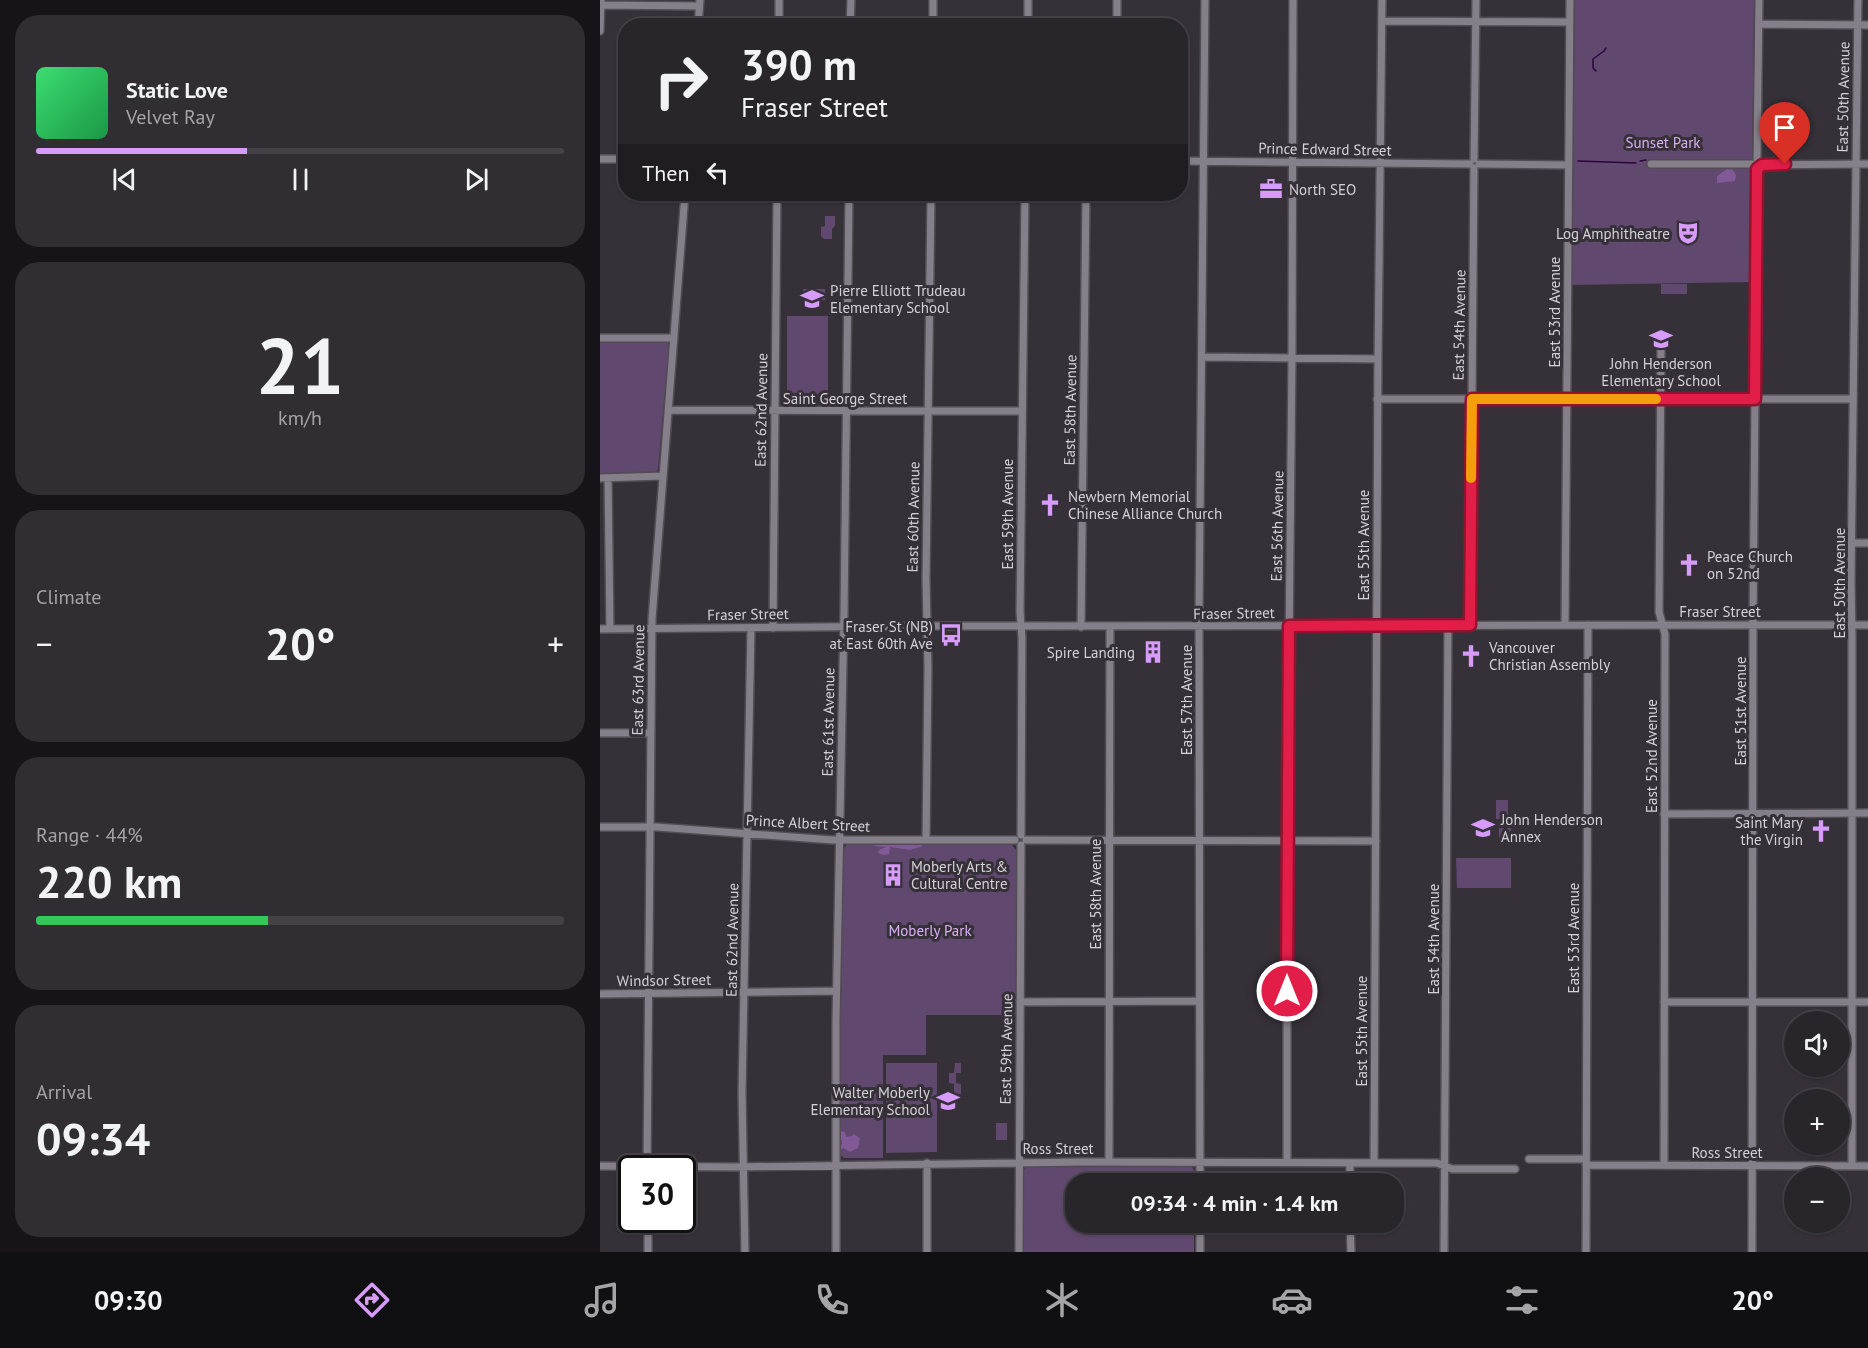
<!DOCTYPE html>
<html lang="en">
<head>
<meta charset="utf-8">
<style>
	:root { --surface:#28252b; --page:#302d33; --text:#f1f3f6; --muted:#a5a5a9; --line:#444247; --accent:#d79bf9 }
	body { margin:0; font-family:"PT Sans",sans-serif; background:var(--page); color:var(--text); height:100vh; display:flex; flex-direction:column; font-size:22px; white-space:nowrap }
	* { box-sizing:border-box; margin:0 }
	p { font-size:20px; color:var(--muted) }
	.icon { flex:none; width:33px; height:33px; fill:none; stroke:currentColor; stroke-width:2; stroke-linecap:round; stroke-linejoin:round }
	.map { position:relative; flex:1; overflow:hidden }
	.drawer { display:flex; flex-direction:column; gap:15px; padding:15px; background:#161418; width:600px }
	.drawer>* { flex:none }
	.guide { position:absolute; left:18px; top:18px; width:570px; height:183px; border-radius:24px; box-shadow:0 2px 4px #0004,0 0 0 2px var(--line); background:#28252b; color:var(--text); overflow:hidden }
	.buttons { position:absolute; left:1184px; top:1011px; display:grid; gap:12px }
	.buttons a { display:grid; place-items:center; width:66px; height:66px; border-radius:50%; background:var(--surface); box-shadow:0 2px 4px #0004,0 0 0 2px var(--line); font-size:30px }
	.speed { position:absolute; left:18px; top:1155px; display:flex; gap:12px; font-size:30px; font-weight:700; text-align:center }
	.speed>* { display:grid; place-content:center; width:78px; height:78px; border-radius:50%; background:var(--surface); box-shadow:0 2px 4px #0004,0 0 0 2px var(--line); line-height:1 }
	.speed .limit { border:3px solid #111; border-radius:9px; background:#fff; color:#111 }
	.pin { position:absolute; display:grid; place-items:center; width:51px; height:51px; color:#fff; margin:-62px -26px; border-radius:50% 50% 50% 0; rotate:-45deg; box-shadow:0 0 6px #0007 }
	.pin .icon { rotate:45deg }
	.me { position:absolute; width:66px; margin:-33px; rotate:0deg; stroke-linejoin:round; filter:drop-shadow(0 0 4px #0008) }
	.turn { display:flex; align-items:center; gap:21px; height:126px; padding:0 24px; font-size:27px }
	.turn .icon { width:78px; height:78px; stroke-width:2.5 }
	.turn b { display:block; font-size:42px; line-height:51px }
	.then { display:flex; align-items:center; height:57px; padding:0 24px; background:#0003; gap:12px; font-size:22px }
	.big { font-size:45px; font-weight:700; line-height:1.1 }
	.drawer .widget { flex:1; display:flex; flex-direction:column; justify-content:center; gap:9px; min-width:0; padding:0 21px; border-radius:24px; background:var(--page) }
	.drawer .dial { align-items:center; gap:0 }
	.dial b { font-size:78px; line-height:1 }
	.song { display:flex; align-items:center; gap:18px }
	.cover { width:72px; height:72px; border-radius:9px; background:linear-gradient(135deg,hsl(140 70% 55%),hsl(140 70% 35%)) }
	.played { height:6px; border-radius:3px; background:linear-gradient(90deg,var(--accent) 40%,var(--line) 40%) }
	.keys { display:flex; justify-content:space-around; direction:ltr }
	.heat { display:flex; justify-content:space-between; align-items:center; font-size:33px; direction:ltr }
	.charge { height:9px; border-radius:4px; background:linear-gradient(90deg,#34c759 44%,var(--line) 0) }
	.trip { position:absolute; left:465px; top:1173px; width:339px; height:60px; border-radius:24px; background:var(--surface); box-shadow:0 2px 4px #0004,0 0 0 2px var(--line); font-weight:700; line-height:60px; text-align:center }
	.tabs { display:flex; height:96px; justify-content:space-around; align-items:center; background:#100f11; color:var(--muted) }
	.tabs .icon { width:42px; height:42px }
	.tabs .on { color:var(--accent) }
	.tabs b { font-size:27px; color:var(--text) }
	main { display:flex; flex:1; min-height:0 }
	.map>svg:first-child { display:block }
	.green { fill:#60486e }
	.forest { fill:#805996 }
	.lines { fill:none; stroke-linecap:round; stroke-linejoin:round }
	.stream { stroke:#2c053d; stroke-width:1.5 }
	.minor-casing { stroke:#514d53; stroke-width:10 }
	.minor { stroke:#857f89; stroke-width:7 }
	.route-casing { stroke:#92132f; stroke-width:15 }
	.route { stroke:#e11d48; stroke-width:10 }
	.slow { stroke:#f59e0b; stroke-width:10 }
	.labels { text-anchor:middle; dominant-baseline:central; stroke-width:6; stroke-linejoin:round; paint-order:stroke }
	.street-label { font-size:15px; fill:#d5d1d7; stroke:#363139 }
	.park-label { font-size:15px; fill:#daaff4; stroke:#363139 }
	.poi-label { font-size:15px; fill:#d5d1d7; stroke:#363139; text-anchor:start }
</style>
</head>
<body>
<main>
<section class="drawer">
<div class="widget">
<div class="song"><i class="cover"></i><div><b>Static Love</b><p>Velvet Ray</p></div></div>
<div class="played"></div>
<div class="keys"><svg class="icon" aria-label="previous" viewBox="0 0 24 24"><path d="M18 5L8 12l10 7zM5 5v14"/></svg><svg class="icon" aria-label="pause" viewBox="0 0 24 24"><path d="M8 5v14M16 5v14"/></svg><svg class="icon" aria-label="next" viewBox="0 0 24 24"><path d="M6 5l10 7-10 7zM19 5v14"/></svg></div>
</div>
<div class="widget dial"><b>21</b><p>km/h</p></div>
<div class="widget"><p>Climate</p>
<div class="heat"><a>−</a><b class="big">20°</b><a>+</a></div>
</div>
<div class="widget"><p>Range · 44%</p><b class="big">220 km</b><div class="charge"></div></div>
<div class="widget"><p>Arrival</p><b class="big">09:34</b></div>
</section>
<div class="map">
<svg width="1268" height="1252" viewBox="0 0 1268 1252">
	<rect width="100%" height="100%" fill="#363139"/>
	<path class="green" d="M975,0H1154L1151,282L971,285Z
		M225,216H235V226L232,229V239H224L221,236V227L225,226Z
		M1061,284H1087V294H1061Z
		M203,289H225V300H203Z
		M187,316H228V395H187Z
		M63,340L67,341L69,346L58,470L54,472L0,474V342Z
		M896,800H908V819H896Z
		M899,828H911V842H899Z
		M247,845H412L416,850V1012L415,1015H326V1055H283V1158H244L239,1154L243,849Z
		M856,858H911V888H857Z
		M286,1063H337V1152L286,1153Z
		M355,1063H361V1073H356V1083L361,1084V1094H356V1104H349V1094H354V1084L349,1083V1073H354Z
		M396,1123H407V1140H396Z
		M591,1166L595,1171L593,1183L476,1184V1222L594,1223V1252H424L423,1171L426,1167Z"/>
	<path class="forest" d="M1127,169L1133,170L1136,175L1135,181L1117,183V176Z
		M277,842H318L323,846L310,850L290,847L289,854L284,855L278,853L279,850L286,847L275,846Z
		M240,1131L245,1132L246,1137L252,1136L254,1134L260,1138L258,1148L250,1152L243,1148L238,1151L239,1145H242V1140L239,1141L237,1132Z"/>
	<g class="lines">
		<path class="stream" d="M996,71L993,68V59L1004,51L1006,48
			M978,161L1036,163
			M1040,161L1046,160"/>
		<g class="minor-casing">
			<path id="minor" d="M0,5L99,6
				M782,21L970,22
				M1159,24L1268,25
				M98,26L100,0
				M179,26V0
				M250,26L251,0
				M333,26V0
				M428,26V0
				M517,26V0
				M0,31L1,0
				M0,159H26
				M874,159L876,0
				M1157,159L1159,0
				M580,161L870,164
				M879,164L968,165
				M1051,164H1152
				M1162,165L1268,164
				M0,338H74
				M1061,347L1059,612L1065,634L1064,1165
				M602,357L778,359
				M777,399H1252
				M69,410L421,411
				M0,478L63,476
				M8,478L10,629
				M1251,543H1268
				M870,625L874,168
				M965,625L970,0
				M481,627L486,194
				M173,628L177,194
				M0,629L327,626L1268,625
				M0,733H51
				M1064,814L1268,813
				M0,827H57L233,840H415
				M421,835L422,638L420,612L425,194
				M326,840L328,668L326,579L331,194
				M426,840L776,841
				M0,994L236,991
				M420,1002L599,1001
				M1064,1002H1268
				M929,1159H986
				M687,1161V840L692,358L693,0
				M509,1162L510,627
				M327,1163V1252
				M750,1163V1184
				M774,1163L778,359L782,0
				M986,1165L1268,1166
				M0,1166L136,1167L483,1162L837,1163L852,1169H915
				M1252,1166V635L1251,582L1258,0
				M47,1168L52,619L85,194
				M600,1184L599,615L605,0
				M48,1220V1252
				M600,1222V1252
				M750,1222L751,1252
				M145,1252L142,1093L151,628
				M236,1252V1020L244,614L249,194
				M419,1252L421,845
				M844,1252L848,625
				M986,1252L988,625
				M1152,1252L1153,625L1157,169"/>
		</g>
		<use href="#minor" class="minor"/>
	</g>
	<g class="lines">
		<g class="route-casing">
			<path id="route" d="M687,991L689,626L870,625L872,399H1155L1157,169L1162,165L1185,164"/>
		</g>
		<use href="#route" class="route"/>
		<path class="slow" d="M871,478L872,399H1056"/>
	</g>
	<defs>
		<g id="office-bare" transform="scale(1.8)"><path d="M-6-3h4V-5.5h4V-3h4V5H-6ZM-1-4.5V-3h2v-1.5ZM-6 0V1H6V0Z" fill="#d79bf9" stroke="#363139" stroke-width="2.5" paint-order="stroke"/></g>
		<g id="theatre-bare" transform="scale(1.8)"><path d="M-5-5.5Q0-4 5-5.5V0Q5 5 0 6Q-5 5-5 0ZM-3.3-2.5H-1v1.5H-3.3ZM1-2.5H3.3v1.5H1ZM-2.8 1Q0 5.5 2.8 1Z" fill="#d79bf9" stroke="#363139" stroke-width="2.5" paint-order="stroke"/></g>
		<g id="school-bare" transform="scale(1.8)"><path d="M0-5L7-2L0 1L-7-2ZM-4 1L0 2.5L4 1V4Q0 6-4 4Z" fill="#d79bf9" stroke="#363139" stroke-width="2.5" paint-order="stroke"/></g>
		<g id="church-bare" transform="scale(1.8)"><path d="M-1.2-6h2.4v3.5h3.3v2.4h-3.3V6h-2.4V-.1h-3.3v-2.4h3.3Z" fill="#d79bf9" stroke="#363139" stroke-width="2.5" paint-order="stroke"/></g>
		<g id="bus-bare" transform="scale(1.8)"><path d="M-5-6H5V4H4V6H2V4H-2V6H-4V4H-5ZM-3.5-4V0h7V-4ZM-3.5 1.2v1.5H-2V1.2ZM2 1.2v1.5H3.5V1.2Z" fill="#d79bf9" stroke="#363139" stroke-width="2.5" paint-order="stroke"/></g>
		<g id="building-bare" transform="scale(1.8)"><path d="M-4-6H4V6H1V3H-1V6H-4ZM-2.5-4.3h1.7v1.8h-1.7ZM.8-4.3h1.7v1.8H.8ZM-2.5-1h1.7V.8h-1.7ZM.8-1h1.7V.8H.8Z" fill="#d79bf9" stroke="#363139" stroke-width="2.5" paint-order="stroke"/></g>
	</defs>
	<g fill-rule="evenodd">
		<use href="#office-bare" x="671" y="189"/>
		<use href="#theatre-bare" x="1088" y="233"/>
		<use href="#school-bare" x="212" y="299"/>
		<use href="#school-bare" x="1061" y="339"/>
		<use href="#church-bare" x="450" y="505"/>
		<use href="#church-bare" x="1089" y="565"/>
		<use href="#bus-bare" x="351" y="635"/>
		<use href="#building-bare" x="553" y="652"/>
		<use href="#church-bare" x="871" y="656"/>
		<use href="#school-bare" x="883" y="828"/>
		<use href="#church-bare" x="1221" y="831"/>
		<use href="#building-bare" x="293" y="875"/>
		<use href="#school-bare" x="348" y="1101"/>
	</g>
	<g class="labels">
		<g class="street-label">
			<text transform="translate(1243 97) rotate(-89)">East 50th Avenue</text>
			<text transform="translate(725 149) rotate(1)">Prince Edward Street</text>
			<text transform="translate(954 312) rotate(-90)">East 53rd Avenue</text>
			<text transform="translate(859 325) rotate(-89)">East 54th Avenue</text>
			<text x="245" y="398">Saint George Street</text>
			<text transform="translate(161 410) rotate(-89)">East 62nd Avenue</text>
			<text transform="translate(470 410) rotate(-89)">East 58th Avenue</text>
			<text transform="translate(407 514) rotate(-90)">East 59th Avenue</text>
			<text transform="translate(313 517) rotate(-89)">East 60th Avenue</text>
			<text transform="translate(677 526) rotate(-89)">East 56th Avenue</text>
			<text transform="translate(763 545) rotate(-90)">East 55th Avenue</text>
			<text transform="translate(1239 583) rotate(-90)">East 50th Avenue</text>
			<text x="1120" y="611">Fraser Street</text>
			<text transform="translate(634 613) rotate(-1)">Fraser Street</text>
			<text transform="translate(148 614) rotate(-1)">Fraser Street</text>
			<text transform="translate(38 680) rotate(-89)">East 63rd Avenue</text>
			<text transform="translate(586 700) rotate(-90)">East 57th Avenue</text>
			<text transform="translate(1140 711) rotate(-90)">East 51st Avenue</text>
			<text transform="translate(228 722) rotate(-89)">East 61st Avenue</text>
			<text transform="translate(1051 756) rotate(-90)">East 52nd Avenue</text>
			<text transform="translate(208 823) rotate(3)">Prince Albert Street</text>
			<text transform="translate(495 894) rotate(-90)">East 58th Avenue</text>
			<text transform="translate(973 938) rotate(-90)">East 53rd Avenue</text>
			<text transform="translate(833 939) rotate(-90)">East 54th Avenue</text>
			<text transform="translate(132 940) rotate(-89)">East 62nd Avenue</text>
			<text transform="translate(64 980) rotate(-1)">Windsor Street</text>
			<text transform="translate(761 1031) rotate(-90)">East 55th Avenue</text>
			<text transform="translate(406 1049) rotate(-89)">East 59th Avenue</text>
			<text x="458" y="1148">Ross Street</text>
			<text x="1127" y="1152">Ross Street</text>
		</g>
		<g class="park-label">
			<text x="1063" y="142">Sunset Park</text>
			<text x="330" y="930">Moberly Park</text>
		</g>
		<g class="poi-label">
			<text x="689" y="189">North SEO</text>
			<text x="1070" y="233" text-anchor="end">Log Amphitheatre</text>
			<text x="230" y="290">Pierre Elliott Trudeau<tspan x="230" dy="17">Elementary School</tspan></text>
			<text x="1061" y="363" text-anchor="middle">John Henderson<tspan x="1061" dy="17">Elementary School</tspan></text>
			<text x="468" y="496">Newbern Memorial<tspan x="468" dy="17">Chinese Alliance Church</tspan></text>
			<text x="1107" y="556">Peace Church<tspan x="1107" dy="17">on 52nd</tspan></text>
			<text x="333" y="626" text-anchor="end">Fraser St (NB)<tspan x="333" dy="17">at East 60th Ave</tspan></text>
			<text x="889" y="647">Vancouver<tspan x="889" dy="17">Christian Assembly</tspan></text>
			<text x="535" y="652" text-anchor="end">Spire Landing</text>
			<text x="901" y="819">John Henderson<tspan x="901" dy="17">Annex</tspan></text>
			<text x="1203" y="822" text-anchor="end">Saint Mary<tspan x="1203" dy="17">the Virgin</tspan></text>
			<text x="311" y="866">Moberly Arts &amp;<tspan x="311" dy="17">Cultural Centre</tspan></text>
			<text x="330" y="1092" text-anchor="end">Walter Moberly<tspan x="330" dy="17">Elementary School</tspan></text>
		</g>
	</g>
</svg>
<div class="buttons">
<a><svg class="icon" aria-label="sound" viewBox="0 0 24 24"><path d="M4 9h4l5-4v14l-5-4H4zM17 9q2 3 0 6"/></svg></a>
<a>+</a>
<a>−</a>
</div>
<div class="speed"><div class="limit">30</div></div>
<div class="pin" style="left:1185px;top:164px;background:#d93025"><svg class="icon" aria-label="arrive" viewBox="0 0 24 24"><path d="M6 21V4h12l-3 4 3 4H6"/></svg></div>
<svg class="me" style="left:687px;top:991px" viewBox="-20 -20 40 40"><circle r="17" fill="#e11d48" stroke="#fff" stroke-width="3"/><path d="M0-11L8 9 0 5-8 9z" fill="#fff"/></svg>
<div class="trip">09:34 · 4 min · 1.4 km</div>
<div class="guide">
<div class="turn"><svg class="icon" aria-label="right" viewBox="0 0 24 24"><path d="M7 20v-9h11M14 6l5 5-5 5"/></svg><div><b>390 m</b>Fraser Street</div></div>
<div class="then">Then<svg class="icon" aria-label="left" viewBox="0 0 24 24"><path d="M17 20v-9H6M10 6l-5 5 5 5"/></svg></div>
</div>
</div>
</main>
<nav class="tabs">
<b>09:30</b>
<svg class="icon on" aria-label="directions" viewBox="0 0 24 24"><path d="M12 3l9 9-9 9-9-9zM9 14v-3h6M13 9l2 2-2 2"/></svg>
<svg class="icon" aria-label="music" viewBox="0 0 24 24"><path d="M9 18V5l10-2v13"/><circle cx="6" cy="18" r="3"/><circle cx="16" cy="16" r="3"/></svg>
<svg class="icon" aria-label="phone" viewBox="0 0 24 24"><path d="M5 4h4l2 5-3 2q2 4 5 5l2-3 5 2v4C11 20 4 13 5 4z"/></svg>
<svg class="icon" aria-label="climate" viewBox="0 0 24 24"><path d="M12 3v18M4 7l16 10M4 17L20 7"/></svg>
<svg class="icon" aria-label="car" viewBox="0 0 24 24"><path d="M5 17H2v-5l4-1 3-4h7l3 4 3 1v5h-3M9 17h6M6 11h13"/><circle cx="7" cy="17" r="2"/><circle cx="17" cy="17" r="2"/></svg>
<svg class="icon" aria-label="filters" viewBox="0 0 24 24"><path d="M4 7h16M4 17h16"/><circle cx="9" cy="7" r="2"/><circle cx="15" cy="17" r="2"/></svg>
<b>20°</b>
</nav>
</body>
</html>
